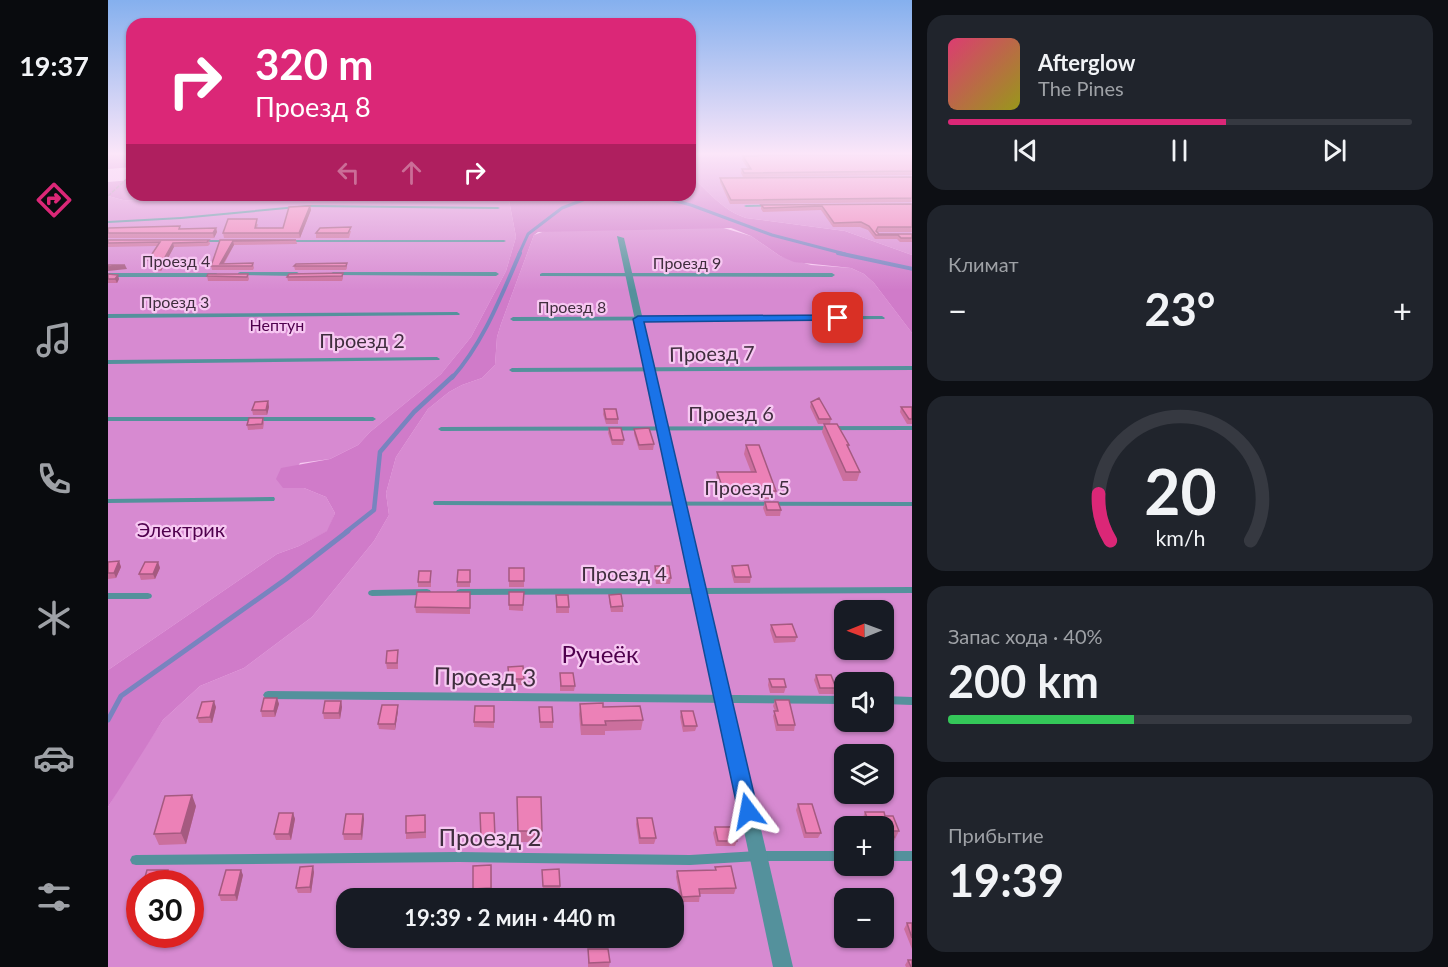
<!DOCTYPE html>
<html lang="ru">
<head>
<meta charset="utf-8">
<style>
	:root { --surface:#171b24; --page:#20242c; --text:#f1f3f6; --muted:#9ea1a6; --line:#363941; --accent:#db2777 }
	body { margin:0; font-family:Lato,sans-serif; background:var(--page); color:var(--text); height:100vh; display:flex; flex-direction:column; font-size:22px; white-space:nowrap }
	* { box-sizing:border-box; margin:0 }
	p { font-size:20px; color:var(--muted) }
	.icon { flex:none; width:33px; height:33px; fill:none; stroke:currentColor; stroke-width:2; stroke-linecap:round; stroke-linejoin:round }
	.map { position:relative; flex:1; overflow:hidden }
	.panel { display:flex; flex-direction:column; gap:15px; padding:15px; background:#0d0f14; width:536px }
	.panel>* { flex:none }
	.hud { position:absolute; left:18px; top:18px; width:570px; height:183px; border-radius:18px; box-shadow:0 2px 4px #0004; background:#db2777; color:#fff; overflow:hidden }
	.needle { width:39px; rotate:269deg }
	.tools { position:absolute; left:726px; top:600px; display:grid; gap:12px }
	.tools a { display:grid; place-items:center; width:60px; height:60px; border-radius:12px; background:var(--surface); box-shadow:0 2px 4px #0004; font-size:30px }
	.speed { position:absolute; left:18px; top:870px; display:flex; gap:12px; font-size:30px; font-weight:700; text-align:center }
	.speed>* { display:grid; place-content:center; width:78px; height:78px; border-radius:50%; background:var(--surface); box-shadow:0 2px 4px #0004; line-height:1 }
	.speed .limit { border:9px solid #d22; background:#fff; color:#111 }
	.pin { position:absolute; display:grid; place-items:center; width:51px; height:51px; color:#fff; margin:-26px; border-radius:12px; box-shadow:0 3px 9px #0006 }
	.me { position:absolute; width:66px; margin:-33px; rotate:347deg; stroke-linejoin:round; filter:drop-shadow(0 0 4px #0008) }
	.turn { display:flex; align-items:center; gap:21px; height:126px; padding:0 30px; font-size:27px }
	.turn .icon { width:78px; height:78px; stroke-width:2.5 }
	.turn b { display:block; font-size:42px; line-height:51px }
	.lanes { display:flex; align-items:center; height:57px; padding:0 30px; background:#0003; justify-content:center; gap:30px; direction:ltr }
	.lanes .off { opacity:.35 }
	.big { font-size:45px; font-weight:700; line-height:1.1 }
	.panel .tile { flex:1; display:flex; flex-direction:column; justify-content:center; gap:9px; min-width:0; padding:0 21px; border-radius:18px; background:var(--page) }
	.panel .dial { align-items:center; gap:0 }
	.dial svg { height:156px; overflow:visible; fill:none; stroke:var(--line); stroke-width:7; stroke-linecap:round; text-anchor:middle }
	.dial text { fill:var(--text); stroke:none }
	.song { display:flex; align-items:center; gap:18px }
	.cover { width:72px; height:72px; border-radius:9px; background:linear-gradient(135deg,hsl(340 70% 55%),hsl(60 70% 35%)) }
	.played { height:6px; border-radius:3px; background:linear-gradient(90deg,var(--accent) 60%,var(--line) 60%) }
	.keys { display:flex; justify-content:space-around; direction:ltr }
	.heat { display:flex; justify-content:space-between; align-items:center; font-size:33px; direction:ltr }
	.charge { height:9px; border-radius:4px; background:linear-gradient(90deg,#34c759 40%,var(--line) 0) }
	.trip { position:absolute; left:228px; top:888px; width:348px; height:60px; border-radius:18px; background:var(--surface); box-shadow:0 2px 4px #0004; font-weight:700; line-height:60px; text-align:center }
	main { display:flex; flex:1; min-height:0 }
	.tab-bar { display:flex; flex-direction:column; width:108px; justify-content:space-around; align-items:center; background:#090b0e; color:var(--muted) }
	.tab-bar .icon { width:42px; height:42px }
	.tab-bar .on { color:var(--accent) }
	.tab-bar b { font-size:27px; color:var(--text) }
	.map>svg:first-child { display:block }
	.green { fill:#d78ad1; fill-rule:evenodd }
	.forest { fill:#d07bc9 }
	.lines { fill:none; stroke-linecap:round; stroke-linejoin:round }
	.stream-far3 { stroke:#7884bf; stroke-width:3 }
	.stream-far2 { stroke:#7884bf; stroke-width:4 }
	.stream-far1 { stroke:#7884bf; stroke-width:4.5 }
	.stream { stroke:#7884bf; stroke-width:5 }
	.path { stroke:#aa87a6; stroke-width:1.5; stroke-dasharray:4 1.5; stroke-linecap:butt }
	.lane { fill:#54919c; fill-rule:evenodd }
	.street { fill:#54919c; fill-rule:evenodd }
	.wall { fill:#cb6f9d }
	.shaded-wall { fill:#a55a80 }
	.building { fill:#ec81b7; stroke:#a55a80; stroke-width:1.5 }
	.route { fill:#1a73e8; stroke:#114b97; stroke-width:1.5 }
	.labels { text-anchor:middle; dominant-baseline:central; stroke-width:4.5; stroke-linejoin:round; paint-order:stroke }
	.far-street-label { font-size:16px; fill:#402e3e; stroke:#f7c8f2 }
	.far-park-label { font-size:16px; fill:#4f004d; stroke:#f7c8f2 }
	.street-label { font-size:20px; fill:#402e3e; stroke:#f7c8f2 }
	.park-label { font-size:20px; fill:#4f004d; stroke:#f7c8f2 }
	.near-park-label { font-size:24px; fill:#4f004d; stroke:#f7c8f2 }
	.near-street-label { font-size:24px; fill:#402e3e; stroke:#f7c8f2 }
</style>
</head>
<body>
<main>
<nav class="tab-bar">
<b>19:37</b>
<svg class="icon on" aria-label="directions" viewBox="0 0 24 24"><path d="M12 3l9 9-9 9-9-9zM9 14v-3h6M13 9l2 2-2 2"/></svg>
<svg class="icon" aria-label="music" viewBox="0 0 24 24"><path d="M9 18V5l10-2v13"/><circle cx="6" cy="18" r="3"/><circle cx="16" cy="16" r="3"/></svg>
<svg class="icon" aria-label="phone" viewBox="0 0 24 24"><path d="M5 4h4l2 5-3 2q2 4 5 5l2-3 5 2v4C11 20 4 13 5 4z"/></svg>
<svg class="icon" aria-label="climate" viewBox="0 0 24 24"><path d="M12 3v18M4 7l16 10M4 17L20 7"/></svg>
<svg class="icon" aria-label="car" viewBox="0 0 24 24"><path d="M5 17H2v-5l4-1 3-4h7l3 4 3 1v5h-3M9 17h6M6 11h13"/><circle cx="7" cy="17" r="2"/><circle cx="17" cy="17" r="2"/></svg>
<svg class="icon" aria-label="filters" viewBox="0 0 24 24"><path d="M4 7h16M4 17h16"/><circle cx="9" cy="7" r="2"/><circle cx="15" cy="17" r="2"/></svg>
</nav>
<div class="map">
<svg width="805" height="967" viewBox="0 0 805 967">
	<rect width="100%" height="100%" fill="#f7c8f2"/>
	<path class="green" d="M582,155H804V255L737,231L638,218C614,210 600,191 582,175Z
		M102,195H400L408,237L398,271L363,337L333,374L262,432L250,445L222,459L192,463L175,488H196L218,497L227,513L220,531L191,546L169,554L0,670V196L15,200L36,201Z
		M612,227L643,236L672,256L703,265L743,268L756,274L766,283L804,333V967H0V807L18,776L55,720L92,686L136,668L204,617L266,541L281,515L278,493L288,457L320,409L341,392L354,385L374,378L387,365L389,337L393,324L426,235L437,231ZM736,610H776V650H736ZM736,682H776V722H736ZM736,754H776V794H736ZM736,826H776V866H736ZM32,884H82V934H32ZM238,898H566V938H238ZM736,898H776V938H736Z"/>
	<path class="forest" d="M0,155H24V167L0,169Z
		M582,175C600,191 614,210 638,218L737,231L804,255V333L766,283L756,274L743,268L686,262L672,256L643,236L623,228L430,232L426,235L393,324L389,337L387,365L374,378L354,385L341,392L320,409L288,457L278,493L281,515L266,541L204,617L136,668L92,686L55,720L0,807V670L169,554L191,546L219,531L227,513L218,497L196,488H175L168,479L173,468L222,459L250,445L262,432L333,374L363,337L398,271L408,237L400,195H582Z
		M24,180V195H102L36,201L15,200L0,196V182Z"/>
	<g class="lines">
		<path class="stream-far3" d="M545,195L583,205L664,235L737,254
			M411,254L420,234L454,208L488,195"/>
		<path class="stream-far2" d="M730,253L805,269
			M344,378C376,342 393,296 412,253"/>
		<path class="stream-far1" d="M238,532L266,510L272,452L306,412L345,376"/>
		<path class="stream" d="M0,720L13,696L178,579L240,531"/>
		<path class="path" d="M0,196L24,174"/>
		<path class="lane" d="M687,204V205L685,206L638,207L636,206L638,205Z
			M200,205L390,207L392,208L390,209L200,207L73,219L0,223V221L73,217Z
			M89,240H121L123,241L121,242H89Z
			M176,240H396L398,241L396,242H178L176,241Z
			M132,272H189L192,274L189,276L130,275V273Z
			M225,272H388L391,274L388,276L223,275L222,274Z
			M0,273H108L111,275L108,277H0Z
			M434,273H724L727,275L724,277L432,276V274Z
			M349,312L352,314L351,315L0,318V314Z
			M774,316L777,318L776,319L405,321L402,319L405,317Z
			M329,357L332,359L331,360L0,364V360Z
			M805,366V370L404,372L401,370L404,368Z
			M0,417H265L268,419L265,421H0Z
			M805,426V430L333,431L330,429L333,427Z
			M163,497H166L167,499L166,501L0,503V499Z
			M326,501L805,502V506L329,505H326L325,503Z
			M805,587V593L352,595L349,594L348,592L349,590L352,589Z
			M319,589L322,590L323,592L322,594L319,595L264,596L261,595L260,593L261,591L264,590Z
			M0,593H40L43,594L44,596L43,598L40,599H0Z
			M160,691L736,696V704L160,699L157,698L155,695L157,692Z
			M776,696L805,697V705L776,704Z
			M650,851H736V861H650L582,865L351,862L28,865L24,864L22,860L24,856L28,855L351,852L582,855Z
			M776,851H805V861H776Z"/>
		<path class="street" d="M509,236L516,238L685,967H665Z"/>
	</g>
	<path class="wall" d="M648,155H804V175L635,177L633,173L634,169H640L634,160L635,156H648Z
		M804,177V202L622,204L612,182V178Z
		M804,204V232H769L771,234H804V242H792L789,239H767L760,230L752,227H725L713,210L655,212L653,209V205Z
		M202,206L203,210L192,238H116L115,233L150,224L149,228H175Z
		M0,228L73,229L108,228L109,232L106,238H0Z
		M243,231L241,238H208V233Z
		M0,240H101L102,244L100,246L66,247L53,271H50L41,265L40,260L49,246L0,247Z
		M112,240H188L189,244L126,245L116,264L145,263L146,268L145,270H104L103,266Z
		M239,263V268L238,270H187L186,266Z
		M235,273V278L234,281H180L179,277Z
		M0,274L11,279L9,283H0Z
		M140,274L141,279L140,281H100L99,276Z
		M160,401L161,407L159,415H145L144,410Z
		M703,402L723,419L722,424H710L702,407Z
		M793,407H804V424H799L792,412Z
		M496,409L510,419V424H498L495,414Z
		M155,418L156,423L155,429L140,430L139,425Z
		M716,424L741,445L740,448L752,472L749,481H735L714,432Z
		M501,428L516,440L515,445H504L500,433Z
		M526,429L546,444L545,450H531L526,434Z
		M638,445L668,491L666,499H653L651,495H612L608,481L609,472H643L636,454Z
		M657,502L673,510L672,516H658L655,508Z
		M11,561L13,567L8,578L0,579V562Z
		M50,562L52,568L47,579L33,580L31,574Z
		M547,566L563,578L562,584H548L546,572Z
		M624,566L643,577L642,583H626L623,571Z
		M401,568H416V587H401Z
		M362,570V587H349V582Z
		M323,571V587H310V582Z
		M362,592V614L308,613L307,607Z
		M401,592H416L415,611L401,610Z
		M448,595L461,607V613H448Z
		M501,595L515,606V612H503L501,600Z
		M663,625L689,637L687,642L666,643L662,630Z
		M290,650V669H279L278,663Z
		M400,667L416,679V685H401Z
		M452,673L467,686L466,691H452Z
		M708,675L728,688L726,694H711L706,680Z
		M764,675H778L783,688L781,694H776V682H763L762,680Z
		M661,679L678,687L676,693H662L660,685Z
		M169,698L171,704L167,717H154L153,711Z
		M667,700L687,725L686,731H668L665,716L667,711L665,706Z
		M233,701L234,707L232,719H216L215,713Z
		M472,704L495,707L535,720L533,730L497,731V735H473L471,714Z
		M386,706V728L366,727V722Z
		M108,707L104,723H91L89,718Z
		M431,707L445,722V728H432Z
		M290,711L287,730L271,729L270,724Z
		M573,711L589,726L587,731L575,732L572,717Z
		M409,797L434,831V842H410Z
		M690,804L713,833L710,838H696L688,810Z
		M88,806L78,844L51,845L46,834Z
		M757,812L777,816L791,831L785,843H783L780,848H776V826H754L753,823Z
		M185,813L187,819L183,840H168L166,834Z
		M372,813H386L387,842L373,843Z
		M255,814L256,819L254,840H236L235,834Z
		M529,818L548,838L546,844H531L528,824Z
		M318,820V838L298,839V833Z
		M607,827L629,841L627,846H608L605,833Z
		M383,865L384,894H365V866Z
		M607,867L628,888L626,894H592L591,902H573L568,877L569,871L607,870Z
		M434,870L452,886V891L435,892Z
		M206,872L203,893H190L188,888Z
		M135,875L129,901H113L111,895Z
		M799,923H804V949L796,929Z
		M304,938H319L318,943H304Z
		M480,949L502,962L501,967H480Z
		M800,960L804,967H798L797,965Z"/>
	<path class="shaded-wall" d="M202,206L203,210L192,238L191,233Z
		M108,228L109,232L106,238L105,233Z
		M125,241L126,245L114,266L112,264Z
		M65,243L66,247L53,271L52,266Z
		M17,265L19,269L0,271V267Z
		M10,275L11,279L9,283L7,279Z
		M160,401L161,407L159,415L158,410Z
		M11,561L13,567L8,578L6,573Z
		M50,562L52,568L47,579L45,574Z
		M169,698L171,704L167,717L166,711Z
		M106,701L108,707L104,723L102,717Z
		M233,701L234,707L232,719L231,713Z
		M290,705V711L287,730V724Z
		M84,795L88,806L78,844L73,833Z
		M185,813L187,819L183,840L181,834Z
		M255,814L256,819L254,840L253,834Z
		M205,866L206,872L203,893L202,887Z
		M60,870L63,876L61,884H57Z
		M133,870L135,875L129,901L127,895Z"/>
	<path class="building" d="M650,155H804V171L636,173L634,169H643L635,156H650Z
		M804,177V198L623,200L612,178Z
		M804,204V227H770L768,231L771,234H804V238H793L790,235H768L761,226L753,222L726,223L714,206L656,208L653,205Z
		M202,206L191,233H115L120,219H149L147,228H175L181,207Z
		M72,226L71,229L108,228L105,233H0V228Z
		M243,227L240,233H208L212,228Z
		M0,240H101L99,242L65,243L52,266H49L40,260L52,242L0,243Z
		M112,240H188L125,241L112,264L145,263L144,266H103Z
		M239,263L238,266H186L188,264Z
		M0,265H17L0,267Z
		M235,273L234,276L179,277L181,274Z
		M0,274L10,275L7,279H0Z
		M100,274H140L139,277L99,276Z
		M711,398L723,419H711L703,402Z
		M160,401L158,410H144L147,402Z
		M793,407H804V419H801Z
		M496,409H508L510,419H498Z
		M141,418H155L154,424L139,425Z
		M716,424H729L741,445H739L752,472H738Z
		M501,428H513L516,440H504Z
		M541,428L546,444L531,445L526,429Z
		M638,445H651L668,491H654L653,486H614L609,472H648Z
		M657,502H670L673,510H659Z
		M11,561L6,573H0V562Z
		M37,562H50L45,574H31Z
		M640,565L643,577H627L624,566Z
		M547,566H561L563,578H549Z
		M401,568H416V581H401Z
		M350,570H362V582H349Z
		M311,571H323L322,582H310Z
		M309,592H362V608L307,607Z
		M401,592H416L415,605H401Z
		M513,594L515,606L503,607L501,595Z
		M448,595H460L461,607H449Z
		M684,624L689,637H668L663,625Z
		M290,650L289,663H278L279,651Z
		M415,666L416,679H401L400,667Z
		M452,673H465L467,686H453Z
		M708,675H723L728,688H712Z
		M764,675H778L783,688H776V682H767Z
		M661,679H676L678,687H664Z
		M156,698H169L166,711H153Z
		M667,700H681L687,725H670L666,711H670Z
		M106,701L102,717L89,718L94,702Z
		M217,701H233L231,713H215Z
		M495,703V707L532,706L535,720L497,721L498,725H474L472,704Z
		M274,705H290L287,724H270Z
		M367,706H386V722H366Z
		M431,707H444L445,722H432Z
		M573,711H585L589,726H576Z
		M84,795L73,833L46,834L57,796Z
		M409,797H433L434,831H410Z
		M690,804H704L713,833H698Z
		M757,812H776L777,816H785L791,831H784L786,837L776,836V826H762Z
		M171,813H185L181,834H166Z
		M372,813H386L387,837H373Z
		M238,814H255L253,834H235Z
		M317,815V832L298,833V816Z
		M529,818H544L548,838H532Z
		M607,827H626L629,841H610Z
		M383,865V888L365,889V866Z
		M205,866L202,887L188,888L192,867Z
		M623,866L628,888L591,889L592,896L574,897L569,871L608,870L607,867Z
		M451,869L452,886H435L434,870Z
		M39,870H60L57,884H35Z
		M118,870H133L127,895H111Z
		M799,923H804V938Z
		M480,949H500L502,962L481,963Z
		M800,960H804V967H803Z"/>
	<linearGradient id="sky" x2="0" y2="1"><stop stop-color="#85b0ee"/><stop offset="0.53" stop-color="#fbe6f9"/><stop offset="1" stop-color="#fbe6f9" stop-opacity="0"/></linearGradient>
	<rect width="805" height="290" fill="url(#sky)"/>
	<path class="route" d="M730,315L735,318L734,320L536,322L650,811L647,818L640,820L633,818L630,811L525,319L530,316Z"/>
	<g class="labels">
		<g class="far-street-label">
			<text x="68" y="260">Проезд 4</text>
			<text x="579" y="262">Проезд 9</text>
			<text x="67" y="301">Проезд 3</text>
			<text x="464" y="306">Проезд 8</text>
		</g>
		<g class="far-park-label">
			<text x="169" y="324">Нептун</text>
		</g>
		<g class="street-label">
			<text x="254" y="340">Проезд 2</text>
			<text transform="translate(604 353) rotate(-1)">Проезд 7</text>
			<text x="623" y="413">Проезд 6</text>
			<text x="639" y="487">Проезд 5</text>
			<text x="516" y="573">Проезд 4</text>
		</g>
		<g class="park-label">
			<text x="73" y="529">Электрик</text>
		</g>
		<g class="near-park-label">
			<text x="492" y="653">Ручеёк</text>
		</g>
		<g class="near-street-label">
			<text transform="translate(377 676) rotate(1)">Проезд 3</text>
			<text x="382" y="836">Проезд 2</text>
		</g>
	</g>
</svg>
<div class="tools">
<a><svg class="needle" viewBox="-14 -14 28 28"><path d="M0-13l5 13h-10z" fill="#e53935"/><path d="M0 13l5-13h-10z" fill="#9ea1a6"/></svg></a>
<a><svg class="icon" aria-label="sound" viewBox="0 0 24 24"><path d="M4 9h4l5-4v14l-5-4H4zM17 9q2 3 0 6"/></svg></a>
<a><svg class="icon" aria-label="layers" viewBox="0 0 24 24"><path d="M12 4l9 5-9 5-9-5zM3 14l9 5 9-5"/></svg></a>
<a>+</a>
<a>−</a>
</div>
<div class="speed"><div class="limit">30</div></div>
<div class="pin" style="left:730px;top:318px;background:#d93025"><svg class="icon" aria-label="arrive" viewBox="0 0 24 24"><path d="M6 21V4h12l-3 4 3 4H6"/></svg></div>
<svg class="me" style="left:640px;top:811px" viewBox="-20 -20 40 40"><path d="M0-17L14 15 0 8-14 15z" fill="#1a73e8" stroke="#fff" stroke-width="4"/></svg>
<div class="trip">19:39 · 2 мин · 440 m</div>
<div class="hud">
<div class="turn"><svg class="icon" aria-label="right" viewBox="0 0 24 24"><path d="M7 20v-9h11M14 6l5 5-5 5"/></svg><div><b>320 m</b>Проезд 8</div></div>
<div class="lanes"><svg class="icon off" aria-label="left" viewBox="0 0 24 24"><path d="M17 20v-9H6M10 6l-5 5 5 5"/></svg><svg class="icon off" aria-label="ahead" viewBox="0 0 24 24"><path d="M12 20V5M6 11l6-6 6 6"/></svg><svg class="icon" aria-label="right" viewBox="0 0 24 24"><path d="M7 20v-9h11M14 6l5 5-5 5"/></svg></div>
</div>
</div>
<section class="panel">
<div class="tile">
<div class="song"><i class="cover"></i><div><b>Afterglow</b><p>The Pines</p></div></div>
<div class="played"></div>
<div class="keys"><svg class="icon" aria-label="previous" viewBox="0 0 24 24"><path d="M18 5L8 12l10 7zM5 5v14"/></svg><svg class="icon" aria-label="pause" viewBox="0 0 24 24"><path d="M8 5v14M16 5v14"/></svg><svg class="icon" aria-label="next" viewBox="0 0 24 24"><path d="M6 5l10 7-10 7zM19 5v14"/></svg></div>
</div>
<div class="tile"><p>Климат</p>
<div class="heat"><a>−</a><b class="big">23°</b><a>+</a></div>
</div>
<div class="tile dial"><svg viewBox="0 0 100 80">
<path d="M14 69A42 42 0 1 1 86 69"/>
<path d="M14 69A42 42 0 0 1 8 45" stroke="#db2777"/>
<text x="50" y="56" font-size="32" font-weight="700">20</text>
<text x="50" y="72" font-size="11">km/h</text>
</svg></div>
<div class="tile"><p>Запас хода · 40%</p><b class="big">200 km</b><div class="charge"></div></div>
<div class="tile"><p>Прибытие</p><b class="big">19:39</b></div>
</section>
</main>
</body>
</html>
